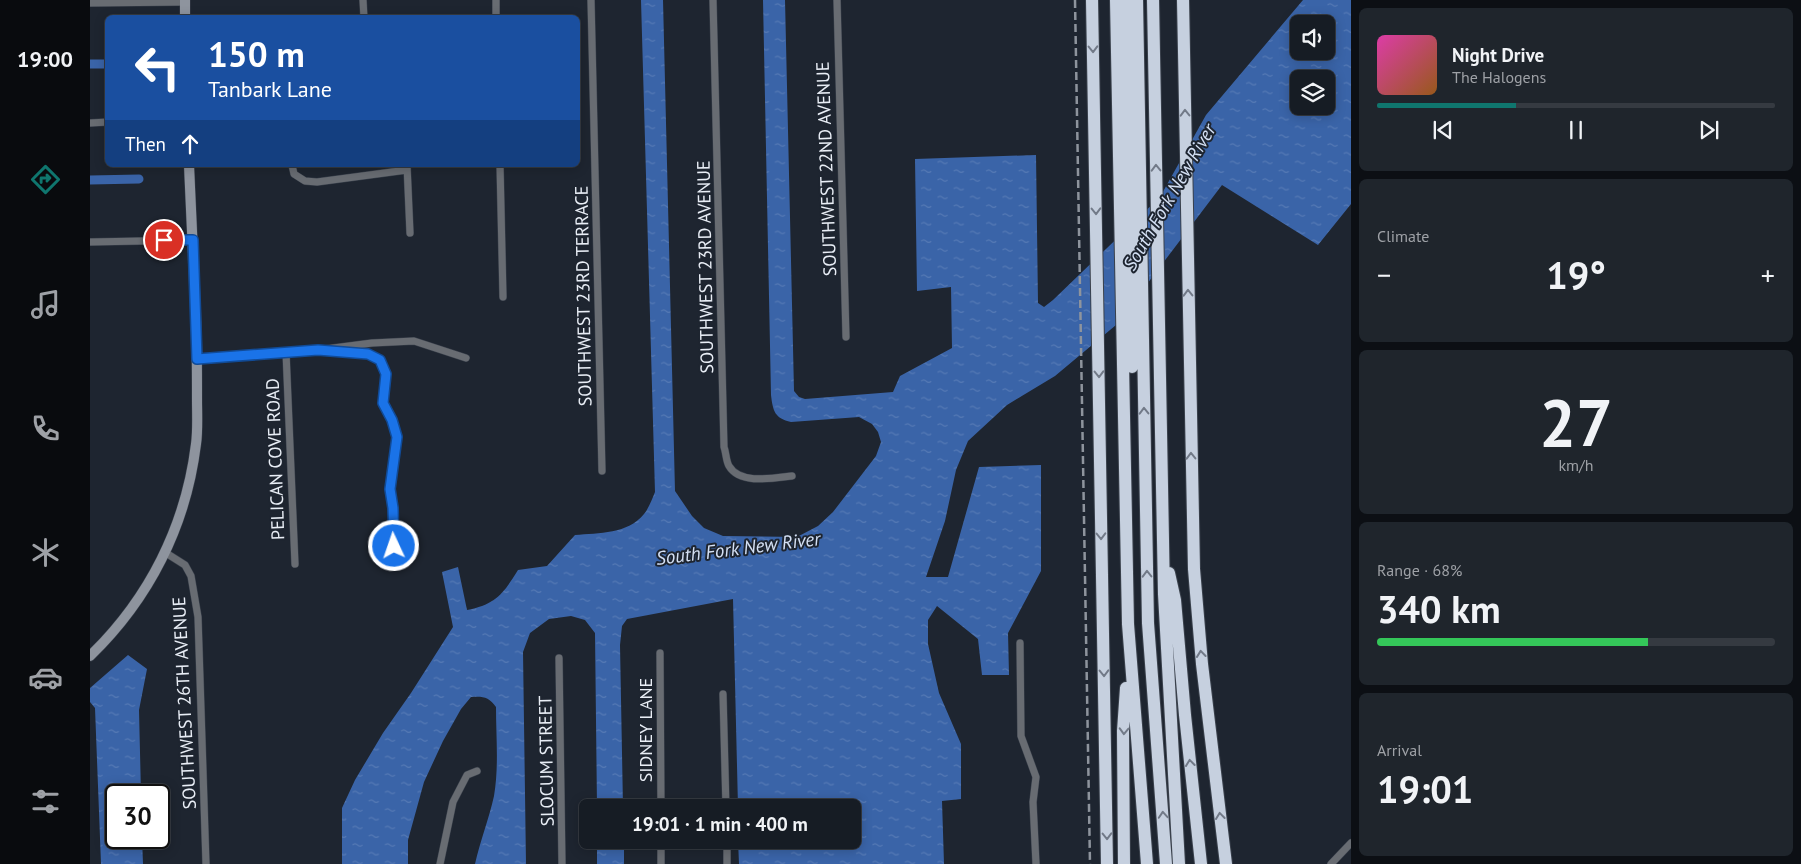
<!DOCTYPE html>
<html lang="en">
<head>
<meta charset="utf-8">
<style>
	:root { --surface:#161c24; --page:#1f252c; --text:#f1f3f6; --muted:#9ea1a6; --line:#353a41; --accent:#0f766e }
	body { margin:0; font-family:"PT Sans",sans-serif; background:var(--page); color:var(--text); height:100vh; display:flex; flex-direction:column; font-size:19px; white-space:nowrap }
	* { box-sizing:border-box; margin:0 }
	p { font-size:16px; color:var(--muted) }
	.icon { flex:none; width:28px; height:28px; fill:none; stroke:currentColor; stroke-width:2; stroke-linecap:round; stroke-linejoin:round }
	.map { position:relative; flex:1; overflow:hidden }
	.panel { display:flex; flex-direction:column; gap:8px; padding:8px; background:#0c0f14; width:450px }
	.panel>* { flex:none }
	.banner { position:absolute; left:15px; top:15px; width:475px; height:152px; border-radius:8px; box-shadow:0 2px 12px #0003,0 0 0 1px var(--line); background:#1a4fa0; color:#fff; overflow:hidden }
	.tools { position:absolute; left:1200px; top:15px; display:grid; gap:10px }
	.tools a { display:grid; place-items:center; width:45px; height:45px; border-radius:8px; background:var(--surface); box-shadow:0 2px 12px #0003,0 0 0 1px var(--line); font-size:25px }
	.speed { position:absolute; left:15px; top:784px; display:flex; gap:10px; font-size:25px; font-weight:700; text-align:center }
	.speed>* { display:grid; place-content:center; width:65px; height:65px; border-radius:50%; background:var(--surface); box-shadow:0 2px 12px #0003,0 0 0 1px var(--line); line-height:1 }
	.speed .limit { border:2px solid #111; border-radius:8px; background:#fff; color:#111 }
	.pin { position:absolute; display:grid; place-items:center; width:42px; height:42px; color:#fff; margin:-21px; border:2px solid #fff; border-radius:50%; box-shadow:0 1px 5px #0007 }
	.me { position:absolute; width:55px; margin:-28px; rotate:357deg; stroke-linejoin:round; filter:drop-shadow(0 0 4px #0008) }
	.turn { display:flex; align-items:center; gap:18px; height:105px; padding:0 20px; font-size:22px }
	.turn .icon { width:65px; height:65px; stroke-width:2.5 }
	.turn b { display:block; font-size:35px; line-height:42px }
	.then { display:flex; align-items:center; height:48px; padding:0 20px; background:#0003; gap:10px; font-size:19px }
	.big { font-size:38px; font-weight:700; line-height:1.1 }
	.panel .tile { flex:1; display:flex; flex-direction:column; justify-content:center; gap:8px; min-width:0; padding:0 18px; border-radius:8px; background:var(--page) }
	.panel .dial { align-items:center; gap:0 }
	.dial b { font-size:65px; line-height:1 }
	.song { display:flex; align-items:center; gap:15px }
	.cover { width:60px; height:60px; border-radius:8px; background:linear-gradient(135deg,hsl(320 70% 55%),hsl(30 70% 35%)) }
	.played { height:5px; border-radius:2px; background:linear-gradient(90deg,var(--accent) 35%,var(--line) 35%) }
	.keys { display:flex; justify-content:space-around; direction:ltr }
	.heat { display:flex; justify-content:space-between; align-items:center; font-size:28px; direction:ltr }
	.charge { height:8px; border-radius:4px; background:linear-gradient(90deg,#34c759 68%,var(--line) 0) }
	.trip { position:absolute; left:489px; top:799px; width:282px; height:50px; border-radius:8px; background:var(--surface); box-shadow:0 2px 12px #0003,0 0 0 1px var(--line); font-weight:700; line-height:50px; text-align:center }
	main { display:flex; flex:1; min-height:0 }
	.menu { display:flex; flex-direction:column; width:90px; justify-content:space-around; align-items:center; background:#090b0e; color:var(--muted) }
	.menu .icon { width:35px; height:35px }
	.menu .active { color:var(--accent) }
	.menu b { font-size:22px; color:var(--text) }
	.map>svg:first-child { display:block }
	.water { fill:url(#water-ripples); fill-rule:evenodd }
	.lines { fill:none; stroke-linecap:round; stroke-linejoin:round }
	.canal { stroke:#3a64a8; stroke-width:9 }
	.street-casing { stroke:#3a414c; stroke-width:8 }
	.secondary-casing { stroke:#3a414c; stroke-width:11 }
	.highway-casing { stroke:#3a414c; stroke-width:14 }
	.street { stroke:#686c72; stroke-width:7 }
	.secondary { stroke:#8e949e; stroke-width:10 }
	.highway { stroke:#c6d0df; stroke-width:12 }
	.rail { stroke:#8e949d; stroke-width:2.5; stroke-dasharray:8 4; stroke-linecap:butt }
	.oneway { stroke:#727a88 }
	.route-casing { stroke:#114b97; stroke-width:12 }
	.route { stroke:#1a73e8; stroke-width:9 }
	.labels { text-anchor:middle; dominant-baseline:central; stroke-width:4; stroke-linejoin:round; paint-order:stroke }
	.street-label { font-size:18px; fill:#e9eef6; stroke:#1e2530 }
	.water-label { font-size:19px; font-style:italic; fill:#d5e1f5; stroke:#1e2530 }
</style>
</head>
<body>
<main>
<nav class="menu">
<b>19:00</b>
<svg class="icon active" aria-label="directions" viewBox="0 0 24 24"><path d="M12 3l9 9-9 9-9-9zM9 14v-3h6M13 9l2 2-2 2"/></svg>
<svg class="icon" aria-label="music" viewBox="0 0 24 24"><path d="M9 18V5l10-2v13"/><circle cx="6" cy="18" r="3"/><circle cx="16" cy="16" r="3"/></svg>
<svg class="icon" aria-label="phone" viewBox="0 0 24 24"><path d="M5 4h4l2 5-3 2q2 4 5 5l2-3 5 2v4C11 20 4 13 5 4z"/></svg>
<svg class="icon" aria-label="climate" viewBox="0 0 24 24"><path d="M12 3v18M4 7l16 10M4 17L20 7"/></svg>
<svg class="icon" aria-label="car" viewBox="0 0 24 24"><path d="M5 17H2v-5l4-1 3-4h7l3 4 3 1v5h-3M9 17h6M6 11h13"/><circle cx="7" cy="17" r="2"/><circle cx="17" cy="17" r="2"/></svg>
<svg class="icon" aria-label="filters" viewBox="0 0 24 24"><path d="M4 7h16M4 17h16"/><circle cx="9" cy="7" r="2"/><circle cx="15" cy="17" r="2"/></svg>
</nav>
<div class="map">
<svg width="1261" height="864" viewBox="0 0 1261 864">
	<defs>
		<pattern id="water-ripples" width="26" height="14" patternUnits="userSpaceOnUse" patternTransform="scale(1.25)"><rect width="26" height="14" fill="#3a64a8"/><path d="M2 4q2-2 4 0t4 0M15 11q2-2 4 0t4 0" fill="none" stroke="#567ab5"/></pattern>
	</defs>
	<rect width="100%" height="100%" fill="#1e2530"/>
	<path class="water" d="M551,0H573L585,491L602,516L614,528L633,536L707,537L728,526L743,512L786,456L791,442L788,432L782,424L769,417L701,422C685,418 683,412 681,395L673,0H695L704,391L709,397L715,399L803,392L810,376L862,348L861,287L827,291L825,159L946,155L948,303L954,307L963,300L1070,197L1116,115L1213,0H1261V204L1228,245L1132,185L1026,325L965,376L917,405L878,441L866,470L855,521L836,577H858L889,467L951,465V571L918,633L919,675H892L888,639L847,606L838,620V644L849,693L871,744V799L852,801L854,864H649L648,840H762V808L648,807L643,599L537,619L532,626L530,645L533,807H507L505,633L495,620L481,616L459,619L440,633L433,652L436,864H385C390,841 399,819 404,796C409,767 406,736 406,707C399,697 393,696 381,697L371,709L353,741L334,782L318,840V864H252V808L265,780L293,733L321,693L363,627L352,572L368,567L377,610C406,604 413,594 428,570L457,566L485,535C509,533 538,534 554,514C559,508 562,499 565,492ZM1209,24H1236V51H1209ZM1209,79H1236V106H1209Z
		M38,655L57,669L49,710L51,795H26V838H52L53,864H11L5,708L0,702V688Z
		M507,840H534V864H507Z"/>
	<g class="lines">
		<path class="canal" d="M0,64H18
			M0,180L49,179"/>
		<g class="street-casing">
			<path id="street" d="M273,0L274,18
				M406,0V18
				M501,0L512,471
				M623,0L634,447C636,452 636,461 639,466C650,485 684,478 702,476
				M747,0L756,337
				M0,3L95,2
				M0,123L18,122
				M202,165L204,174L215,181L227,182L317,170
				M317,165L320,233
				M410,165L413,297
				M0,242L103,240
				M196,352L205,564
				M241,352L278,354L291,360L296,374L293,403L302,420L307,437L299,489L303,508L304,546
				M107,359L228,350L282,343L324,341L376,358
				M76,553L95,565L101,576L108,617L116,864
				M930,643L931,736L946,777L943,802L946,864
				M570,653L571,808
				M469,658L472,864
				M633,694L636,808
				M571,840V864
				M637,840V864
				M350,864L363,802L377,775L387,771
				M1241,864L1261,843"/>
		</g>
		<g class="secondary-casing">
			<path id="secondary" d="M95,0V18
				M0,656C59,599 96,526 106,444C108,430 107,414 107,399C107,373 107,346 106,320C104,268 101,217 99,165"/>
		</g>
		<g class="highway-casing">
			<path id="highway" d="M1002,0L1017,864
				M1026,0L1038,624L1057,864
				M1035,0L1042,367
				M1047,0L1058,623L1076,864
				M1063,0L1074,594L1089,864
				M1093,0L1104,569L1112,664L1136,864
				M1079,573L1085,600L1095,715L1111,864
				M1034,864L1033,731L1036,688"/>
		</g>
		<use href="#street" class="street"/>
		<use href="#secondary" class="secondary"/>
		<use href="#highway" class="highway"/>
		<path class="rail" d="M985,0L1000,864"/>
	</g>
	<defs><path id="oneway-chevron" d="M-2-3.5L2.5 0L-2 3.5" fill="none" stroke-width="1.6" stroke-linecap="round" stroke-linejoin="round" transform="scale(1.25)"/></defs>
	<g class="oneway">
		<use href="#oneway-chevron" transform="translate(1003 49) rotate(89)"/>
		<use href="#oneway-chevron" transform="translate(1095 113) rotate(-91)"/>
		<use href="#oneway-chevron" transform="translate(1066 168) rotate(-91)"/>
		<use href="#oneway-chevron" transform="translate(1006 211) rotate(89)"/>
		<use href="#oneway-chevron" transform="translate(1098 293) rotate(-91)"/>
		<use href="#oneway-chevron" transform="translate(1009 374) rotate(89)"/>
		<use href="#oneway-chevron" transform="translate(1054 411) rotate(-91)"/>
		<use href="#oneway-chevron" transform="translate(1101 456) rotate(-91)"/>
		<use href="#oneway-chevron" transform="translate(1011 536) rotate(89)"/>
		<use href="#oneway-chevron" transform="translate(1057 574) rotate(-91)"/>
		<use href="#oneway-chevron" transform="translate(1111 654) rotate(-96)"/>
		<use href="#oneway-chevron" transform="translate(1014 673) rotate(89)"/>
		<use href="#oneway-chevron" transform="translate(1034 731) rotate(92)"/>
		<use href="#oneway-chevron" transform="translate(1100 763) rotate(-97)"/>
		<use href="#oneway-chevron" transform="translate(1073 815) rotate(-94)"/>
		<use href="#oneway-chevron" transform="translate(1130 816) rotate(-97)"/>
		<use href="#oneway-chevron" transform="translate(1017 836) rotate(89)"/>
	</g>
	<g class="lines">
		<g class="route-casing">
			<path id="route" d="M74,240H103L107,359L228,350L278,354L290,360L296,374L293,403L302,420L307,437L300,489L303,508L304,546"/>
		</g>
		<use href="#route" class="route"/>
	</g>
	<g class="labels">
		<g class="street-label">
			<text transform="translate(736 169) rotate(-92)">SOUTHWEST 22ND AVENUE</text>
			<text transform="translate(615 267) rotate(-91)">SOUTHWEST 23RD AVENUE</text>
			<text transform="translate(493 296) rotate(-91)">SOUTHWEST 23RD TERRACE</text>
			<text transform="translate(185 459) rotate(-92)">PELICAN COVE ROAD</text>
			<text transform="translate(94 703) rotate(-93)">SOUTHWEST 26TH AVENUE</text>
			<text transform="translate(555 730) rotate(-90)">SIDNEY LANE</text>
			<text transform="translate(456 761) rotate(-91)">SLOCUM STREET</text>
		</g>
		<g class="water-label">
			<text transform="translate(1079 197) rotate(-60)">South Fork New River</text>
			<text transform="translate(648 548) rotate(-7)">South Fork New River</text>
		</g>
	</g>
</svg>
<div class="tools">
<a><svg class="icon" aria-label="sound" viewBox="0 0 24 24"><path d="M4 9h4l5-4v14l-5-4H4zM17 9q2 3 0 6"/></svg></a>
<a><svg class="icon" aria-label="layers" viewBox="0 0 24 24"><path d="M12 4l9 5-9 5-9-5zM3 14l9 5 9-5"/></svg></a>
</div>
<div class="speed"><div class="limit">30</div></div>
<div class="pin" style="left:74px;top:240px;background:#d93025"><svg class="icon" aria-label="arrive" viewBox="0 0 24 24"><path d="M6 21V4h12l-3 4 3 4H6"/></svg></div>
<svg class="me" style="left:304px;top:546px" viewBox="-20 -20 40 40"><circle r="17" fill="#1a73e8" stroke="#fff" stroke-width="3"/><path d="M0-11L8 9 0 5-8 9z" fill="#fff"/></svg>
<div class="trip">19:01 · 1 min · 400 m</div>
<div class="banner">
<div class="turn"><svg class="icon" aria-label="left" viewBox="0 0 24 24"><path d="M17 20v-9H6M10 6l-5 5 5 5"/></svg><div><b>150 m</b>Tanbark Lane</div></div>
<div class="then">Then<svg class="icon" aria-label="ahead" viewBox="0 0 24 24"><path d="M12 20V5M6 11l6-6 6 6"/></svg></div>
</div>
</div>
<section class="panel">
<div class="tile">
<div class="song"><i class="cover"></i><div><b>Night Drive</b><p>The Halogens</p></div></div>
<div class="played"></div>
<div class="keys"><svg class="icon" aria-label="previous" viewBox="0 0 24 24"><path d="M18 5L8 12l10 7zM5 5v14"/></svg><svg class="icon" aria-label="pause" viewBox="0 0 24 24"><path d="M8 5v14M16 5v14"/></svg><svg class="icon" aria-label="next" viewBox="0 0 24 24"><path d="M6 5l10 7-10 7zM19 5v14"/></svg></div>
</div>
<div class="tile"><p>Climate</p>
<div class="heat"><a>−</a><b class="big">19°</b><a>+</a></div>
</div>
<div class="tile dial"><b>27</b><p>km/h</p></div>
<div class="tile"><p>Range · 68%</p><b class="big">340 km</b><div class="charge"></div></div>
<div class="tile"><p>Arrival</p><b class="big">19:01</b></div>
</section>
</main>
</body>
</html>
